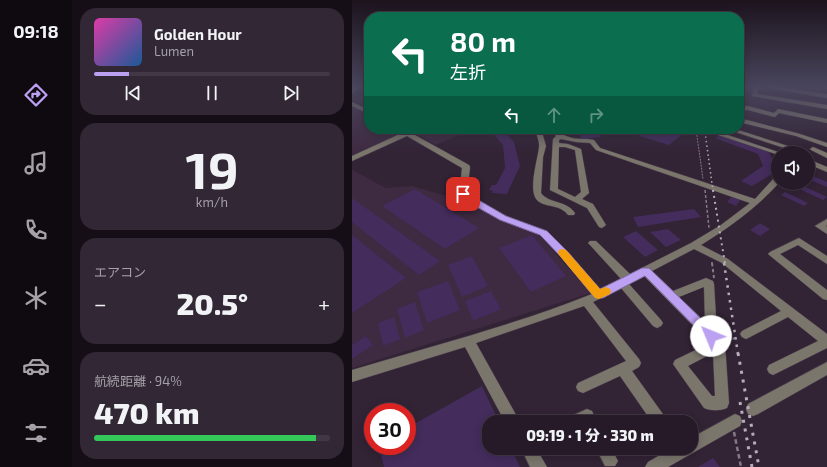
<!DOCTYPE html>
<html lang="ja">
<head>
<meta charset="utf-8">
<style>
	:root { --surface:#261a28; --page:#322734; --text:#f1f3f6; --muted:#a4a1a8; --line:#423845; --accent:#bca0f2 }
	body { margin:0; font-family:"Exo 2","Noto Sans JP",sans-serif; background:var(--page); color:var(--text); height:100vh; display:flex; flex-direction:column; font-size:15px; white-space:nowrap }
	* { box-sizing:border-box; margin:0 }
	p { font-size:13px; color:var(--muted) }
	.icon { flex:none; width:22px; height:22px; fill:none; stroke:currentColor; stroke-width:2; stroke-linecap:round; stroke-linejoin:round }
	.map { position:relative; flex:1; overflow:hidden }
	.drawer { display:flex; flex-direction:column; gap:8px; padding:8px; background:#150e16; width:280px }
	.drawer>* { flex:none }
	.banner { position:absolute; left:12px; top:12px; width:380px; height:122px; border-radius:16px; box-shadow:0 2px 10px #0003,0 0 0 1px var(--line); background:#0b6e4f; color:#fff; overflow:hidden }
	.fabs { position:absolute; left:419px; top:146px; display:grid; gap:8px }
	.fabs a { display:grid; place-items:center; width:44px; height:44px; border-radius:50%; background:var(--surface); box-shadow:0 2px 10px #0003,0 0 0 1px var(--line); font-size:20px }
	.speed { position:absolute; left:12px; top:403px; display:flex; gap:8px; font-size:20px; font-weight:700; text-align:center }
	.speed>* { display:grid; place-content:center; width:52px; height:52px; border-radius:50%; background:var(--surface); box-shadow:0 2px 10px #0003,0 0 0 1px var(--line); line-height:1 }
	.speed .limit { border:6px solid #d22; background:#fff; color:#111 }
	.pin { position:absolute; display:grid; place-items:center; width:34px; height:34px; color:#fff; margin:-17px; border-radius:8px; box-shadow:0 2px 6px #0006 }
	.me { position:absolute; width:44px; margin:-22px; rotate:315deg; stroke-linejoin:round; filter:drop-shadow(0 0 3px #0008) }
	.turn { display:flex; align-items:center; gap:14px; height:84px; padding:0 20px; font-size:18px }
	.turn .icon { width:52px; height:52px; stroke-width:2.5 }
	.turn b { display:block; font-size:28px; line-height:34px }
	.lanes { display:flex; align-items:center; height:38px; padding:0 20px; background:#0003; justify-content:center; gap:20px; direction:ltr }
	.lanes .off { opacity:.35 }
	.big { font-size:30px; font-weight:800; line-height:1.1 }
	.drawer .card { flex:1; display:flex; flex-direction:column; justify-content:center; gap:6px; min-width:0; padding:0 14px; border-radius:16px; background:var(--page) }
	.drawer .dial { align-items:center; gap:0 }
	.dial b { font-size:52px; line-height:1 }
	.song { display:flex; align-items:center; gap:12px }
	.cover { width:48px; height:48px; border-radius:6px; background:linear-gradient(135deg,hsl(320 70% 55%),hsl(210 70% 35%)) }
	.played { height:4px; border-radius:2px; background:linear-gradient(90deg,var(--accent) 15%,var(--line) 15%) }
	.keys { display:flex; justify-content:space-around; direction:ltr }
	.heat { display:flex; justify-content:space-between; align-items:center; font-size:22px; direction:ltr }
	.charge { height:6px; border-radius:3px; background:linear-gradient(90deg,#34c759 94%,var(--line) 0) }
	.trip { position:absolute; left:130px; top:415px; width:216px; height:40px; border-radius:16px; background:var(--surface); box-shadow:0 2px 10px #0003,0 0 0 1px var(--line); font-weight:800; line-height:40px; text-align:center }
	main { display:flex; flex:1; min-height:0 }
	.tabs { display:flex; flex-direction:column; width:72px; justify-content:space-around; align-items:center; background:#0f0a10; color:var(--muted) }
	.tabs .icon { width:28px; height:28px }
	.tabs .active { color:var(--accent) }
	.tabs b { font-size:18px; color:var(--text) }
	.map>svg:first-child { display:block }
	.built { fill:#3e2a41 }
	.building { fill:#442c5c }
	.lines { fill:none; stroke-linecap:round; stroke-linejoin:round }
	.minor-casing { stroke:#4d3f50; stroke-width:1 }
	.path-far3 { stroke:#857987; stroke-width:1; stroke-dasharray:2 1; stroke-linecap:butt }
	.path-far2 { stroke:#857987; stroke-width:1.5; stroke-dasharray:3 2; stroke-linecap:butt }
	.path-far1 { stroke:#857987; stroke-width:2; stroke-dasharray:3.5 2.5; stroke-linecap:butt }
	.path { stroke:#857987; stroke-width:2.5; stroke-dasharray:4.5 3; stroke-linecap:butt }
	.minor { fill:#7b766c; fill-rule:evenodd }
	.rail-far4 { stroke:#b7adb9; stroke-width:1; stroke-dasharray:1 2.5; stroke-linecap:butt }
	.rail-far3 { stroke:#b7adb9; stroke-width:1.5; stroke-dasharray:1.5 3; stroke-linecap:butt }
	.rail-far2 { stroke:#b7adb9; stroke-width:2; stroke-dasharray:2 4; stroke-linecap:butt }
	.rail-far1 { stroke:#b7adb9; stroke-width:2.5; stroke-dasharray:2.5 5; stroke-linecap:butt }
	.rail { stroke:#b7adb9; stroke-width:3; stroke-dasharray:3 6; stroke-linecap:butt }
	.route { fill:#bca0f2; stroke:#7a689d }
	.slow { fill:#f59e0b }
</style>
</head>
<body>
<main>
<nav class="tabs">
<b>09:18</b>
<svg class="icon active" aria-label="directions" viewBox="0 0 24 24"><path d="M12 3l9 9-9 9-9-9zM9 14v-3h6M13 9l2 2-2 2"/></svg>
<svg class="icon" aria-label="music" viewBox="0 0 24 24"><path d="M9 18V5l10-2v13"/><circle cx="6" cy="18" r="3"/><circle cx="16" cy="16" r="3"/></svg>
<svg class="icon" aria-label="phone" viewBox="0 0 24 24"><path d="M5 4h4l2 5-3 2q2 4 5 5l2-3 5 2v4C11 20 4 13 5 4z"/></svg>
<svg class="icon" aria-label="climate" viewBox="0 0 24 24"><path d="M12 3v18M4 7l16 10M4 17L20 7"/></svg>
<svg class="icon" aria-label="car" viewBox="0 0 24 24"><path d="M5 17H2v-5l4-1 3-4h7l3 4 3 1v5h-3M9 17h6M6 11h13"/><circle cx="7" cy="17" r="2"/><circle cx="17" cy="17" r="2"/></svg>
<svg class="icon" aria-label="filters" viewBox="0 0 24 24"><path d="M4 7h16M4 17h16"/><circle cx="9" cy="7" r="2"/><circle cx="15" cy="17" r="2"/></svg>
</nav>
<section class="drawer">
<div class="card">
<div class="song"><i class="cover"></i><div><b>Golden Hour</b><p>Lumen</p></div></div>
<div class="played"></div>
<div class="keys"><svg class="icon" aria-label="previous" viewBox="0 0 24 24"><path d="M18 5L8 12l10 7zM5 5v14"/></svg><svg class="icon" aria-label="pause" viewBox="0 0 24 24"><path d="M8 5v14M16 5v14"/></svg><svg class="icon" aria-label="next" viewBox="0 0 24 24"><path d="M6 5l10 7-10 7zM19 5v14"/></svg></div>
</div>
<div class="card dial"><b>19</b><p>km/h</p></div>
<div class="card"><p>エアコン</p>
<div class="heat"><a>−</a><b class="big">20.5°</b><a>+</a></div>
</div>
<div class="card"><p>航続距離 · 94%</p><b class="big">470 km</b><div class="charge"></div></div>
</section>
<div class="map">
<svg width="475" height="467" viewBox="0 0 475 467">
	<rect width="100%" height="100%" fill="#322335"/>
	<path class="built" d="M17,90V108L1,99Z
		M0,106L17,115V129H42L50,134L0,157Z
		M55,129H121L84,145Z
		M0,170L34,188L60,186L105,199L188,236L239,293L0,368Z"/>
	<path class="building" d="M150,129L162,142L168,166L155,194L140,193L141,191L137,190L140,185H144L153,168L151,145L138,130Z
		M171,129H183L182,135H170Z
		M226,129H245L249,137L229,139Z
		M270,129H281L283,134H273Z
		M297,129H337L317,145L287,136Z
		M369,135L417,152L425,171L400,186L389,181L411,166L406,154L363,138Z
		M456,174L475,182V187L456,179Z
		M434,183H445L475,197L471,200Z
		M63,189L127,228L93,249L30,206Z
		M433,192L456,203L452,206L429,195Z
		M380,196L389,199L384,206L375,202Z
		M0,198L88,261L67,275L0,222Z
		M342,209L349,217L286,227L281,217Z
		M408,223L418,229L408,236L398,230Z
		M316,229L329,240L314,247L298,232Z
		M284,231L306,250L293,257L271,237Z
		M0,235L54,278L0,313Z
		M180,235L214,276L179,292L147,248Z
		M120,256L136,286L110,297L96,265Z
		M96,281L108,310L75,323L65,292Z
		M139,291L149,309L121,321L113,301Z
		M63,302L72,330L53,338L45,309Z
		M42,317L48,339L31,346L26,323Z
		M14,336L21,345L0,359V345Z
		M130,386L147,422H137V448H159L168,467H32L27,446H55V428Z
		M361,458L368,467H346Z"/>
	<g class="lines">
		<g class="minor-casing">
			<path id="minor" d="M2,87H7L0,93V88Z
				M403,87H407L405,94L475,105V109L400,96Z
				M414,87H425L475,94V98L416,88Z
				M0,102L17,110V114L0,106Z
				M396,106L422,113L426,109L475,119V123L427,113L423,117L396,110L387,111V107Z
				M387,118L448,134L475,143V147L444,136L387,122Z
				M45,129H52L117,165L118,167L115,195L154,216L194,231L215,252L248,289L269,279L238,245L236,243L238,241H244L278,274L339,243L369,225L398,203L244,150L238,143L224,142L209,139L207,140V143L216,144L229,149L237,193L230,199L241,204L254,225L250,228L247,227L235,208L198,190L201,139L204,136L197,129C206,129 209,135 217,137C225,140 234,138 242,140L248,148L403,199L423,177H426L427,183C403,209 379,226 349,245L376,259L475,334V348L421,375L417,373L415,369L417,365L466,341L436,317L398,337L394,339L390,337L388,334L390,331L429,311L370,263L342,249L300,271L321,291L354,278L361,281L362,284L365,334L373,344L377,403L375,408C368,411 359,411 352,408L321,364L323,360L358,343L292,276L277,284L309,320L311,323L309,326L305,328L301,326L269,288L241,302L287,359L289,363L287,367L280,371L313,417L315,422H300L268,376L231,393L226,391L224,387L226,383L274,361L232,306L124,343L168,422H153L113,347L0,382V370C80,346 163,325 240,294L209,256L188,235L148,220L108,198L107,196L110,168L55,136L0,161V156L50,133ZM207,147H213L223,150L229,192L223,197L206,189ZM352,287L353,322L327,297ZM361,353L363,396H360L336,366Z
				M183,129H189L194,146L191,157L189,193C197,204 214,200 223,213L222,215H216C208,204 195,208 186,201C175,192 186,159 187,147C188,142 184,134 183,129Z
				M374,129H383L458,153L456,155V153H448Z
				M357,130H361L429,153H426V155L424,154L357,132Z
				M461,147L475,153V158L459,150L458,149Z
				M456,159L475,167V172L456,164Z
				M475,219V225L474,226L475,227V234L463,226Z
				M447,238L475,256V264L446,245L428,254L475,290V300L471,299L416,254L418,252Z
				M475,362V375L406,414L401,416L396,414L394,409L396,404Z
				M235,409L240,411L245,422H215L217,417Z
				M383,414L388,416L390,421L388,426L316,467H293L296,462L320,448H339V438Z
				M169,448H184L195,467H178Z
				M244,448H259L266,461L263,466H253Z"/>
		</g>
		<path class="path-far3" d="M344,129L351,179"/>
		<path class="path-far2" d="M353,190L357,228
			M360,262V264"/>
		<path class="path-far1" d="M360,263L362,278
			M375,341L386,337"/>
		<path class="path" d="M382,432L389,467"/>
		<use href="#minor" class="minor"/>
		<path class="rail-far4" d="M352,129L353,133"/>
		<path class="rail-far3" d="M353,132L361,191"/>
		<path class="rail-far2" d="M361,190L373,264"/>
		<path class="rail-far1" d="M372,263L386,354"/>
		<path class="rail" d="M386,353L407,467
			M388,402L400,467"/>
	</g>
	<linearGradient id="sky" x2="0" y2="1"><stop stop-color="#1c131d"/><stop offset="0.57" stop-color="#49455c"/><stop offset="1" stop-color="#49455c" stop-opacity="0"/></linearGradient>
	<rect width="475" height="152" fill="url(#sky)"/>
	<path class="route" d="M111,191L154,216L195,231L216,252L248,289L290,268H297L363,332L365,336L363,339L359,341L355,339L293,276L251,298H243L209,257L188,235L148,220L109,198L107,194Z"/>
	<path class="slow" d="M210,249L214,250L248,289L254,287L258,289L259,291L258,294L247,299L243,298L207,255L206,252L207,250Z"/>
</svg>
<div class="fabs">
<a><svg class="icon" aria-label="sound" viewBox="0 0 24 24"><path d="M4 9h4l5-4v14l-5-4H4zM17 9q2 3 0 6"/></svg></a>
</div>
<div class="speed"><div class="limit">30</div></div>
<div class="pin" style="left:111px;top:194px;background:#d93025"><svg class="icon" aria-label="arrive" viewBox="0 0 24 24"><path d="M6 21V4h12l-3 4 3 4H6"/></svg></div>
<svg class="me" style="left:359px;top:336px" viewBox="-20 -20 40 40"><circle r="19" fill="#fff"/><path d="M0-13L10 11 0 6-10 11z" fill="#bca0f2"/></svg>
<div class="trip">09:19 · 1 分 · 330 m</div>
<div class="banner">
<div class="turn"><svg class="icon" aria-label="left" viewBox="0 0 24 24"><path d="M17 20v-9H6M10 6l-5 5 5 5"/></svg><div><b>80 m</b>左折</div></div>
<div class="lanes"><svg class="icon" aria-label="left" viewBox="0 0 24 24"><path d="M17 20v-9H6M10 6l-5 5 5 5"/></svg><svg class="icon off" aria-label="ahead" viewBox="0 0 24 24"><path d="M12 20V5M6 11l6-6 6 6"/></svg><svg class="icon off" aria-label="right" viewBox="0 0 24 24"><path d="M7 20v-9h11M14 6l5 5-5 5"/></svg></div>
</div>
</div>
</main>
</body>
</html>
